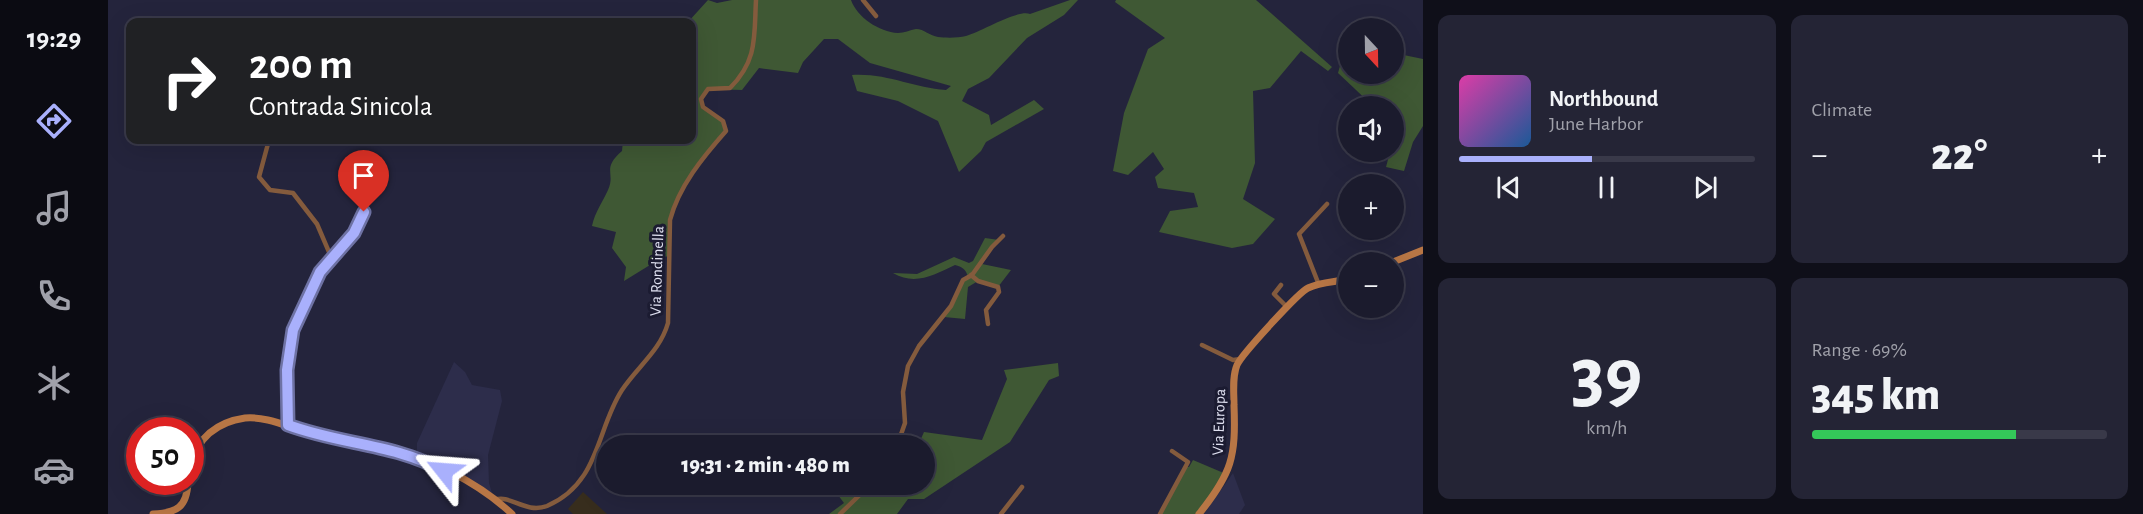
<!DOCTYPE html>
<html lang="en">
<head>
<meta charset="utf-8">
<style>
	:root { --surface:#1b1b2d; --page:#242435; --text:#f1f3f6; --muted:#a0a1aa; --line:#393949; --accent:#a9b0fc }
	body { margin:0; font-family:"Alegreya Sans",sans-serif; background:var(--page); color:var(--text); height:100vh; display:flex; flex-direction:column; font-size:22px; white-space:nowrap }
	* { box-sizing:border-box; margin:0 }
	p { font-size:20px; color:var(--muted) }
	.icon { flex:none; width:33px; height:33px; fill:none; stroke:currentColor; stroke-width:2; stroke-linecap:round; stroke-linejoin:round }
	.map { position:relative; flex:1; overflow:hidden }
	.drawer { display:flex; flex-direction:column; gap:15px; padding:15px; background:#0f0f19; width:720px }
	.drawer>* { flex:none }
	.banner { position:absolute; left:18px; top:18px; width:570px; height:126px; border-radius:12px; box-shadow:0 6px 24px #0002,0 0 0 2px var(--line); background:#202124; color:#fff; overflow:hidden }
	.needle { width:39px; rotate:158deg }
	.fabs { position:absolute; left:1230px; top:18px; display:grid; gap:12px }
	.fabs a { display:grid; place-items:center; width:66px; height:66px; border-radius:50%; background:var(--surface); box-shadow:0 6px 24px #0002,0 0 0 2px var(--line); font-size:30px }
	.speed { position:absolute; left:18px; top:417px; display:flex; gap:12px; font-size:30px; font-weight:700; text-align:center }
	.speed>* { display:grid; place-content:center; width:78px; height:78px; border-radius:50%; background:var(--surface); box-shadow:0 6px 24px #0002,0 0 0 2px var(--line); line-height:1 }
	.speed .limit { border:9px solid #d22; background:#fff; color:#111 }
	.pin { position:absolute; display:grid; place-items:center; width:51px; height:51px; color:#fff; margin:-62px -26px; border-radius:50% 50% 50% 0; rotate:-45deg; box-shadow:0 0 6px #0007 }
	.pin .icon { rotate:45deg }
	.me { position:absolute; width:66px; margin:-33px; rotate:298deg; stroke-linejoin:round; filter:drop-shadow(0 0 4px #0008) }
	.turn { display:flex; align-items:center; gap:21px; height:126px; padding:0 24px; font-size:27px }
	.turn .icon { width:78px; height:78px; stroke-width:2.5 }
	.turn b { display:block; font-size:42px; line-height:51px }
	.big { font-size:45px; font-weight:800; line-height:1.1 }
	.drawer .tile { flex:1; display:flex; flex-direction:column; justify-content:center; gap:9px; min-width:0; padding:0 21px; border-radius:12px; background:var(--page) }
	.drawer .dial { align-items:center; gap:0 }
	.dial b { font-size:78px; line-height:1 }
	.song { display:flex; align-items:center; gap:18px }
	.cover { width:72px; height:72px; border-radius:9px; background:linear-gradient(135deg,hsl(320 70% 55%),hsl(210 70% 35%)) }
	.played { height:6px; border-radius:3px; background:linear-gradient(90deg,var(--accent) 45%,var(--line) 45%) }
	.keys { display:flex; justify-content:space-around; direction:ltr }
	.heat { display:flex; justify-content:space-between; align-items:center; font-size:33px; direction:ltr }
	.charge { height:9px; border-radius:4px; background:linear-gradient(90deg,#34c759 69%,var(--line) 0) }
	.drawer .tiles { flex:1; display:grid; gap:15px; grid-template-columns:repeat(2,1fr) }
	.trip { position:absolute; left:488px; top:435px; width:339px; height:60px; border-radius:30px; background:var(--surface); box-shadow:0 6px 24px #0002,0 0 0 2px var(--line); font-weight:800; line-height:60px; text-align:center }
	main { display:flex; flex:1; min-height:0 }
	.tab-bar { display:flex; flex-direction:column; width:108px; justify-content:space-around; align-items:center; background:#0b0b12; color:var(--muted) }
	.tab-bar .icon { width:42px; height:42px }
	.tab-bar .active { color:var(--accent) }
	.tab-bar b { font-size:27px; color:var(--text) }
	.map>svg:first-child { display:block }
	.built { fill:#2d2d4b }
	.industrial { fill:#372d1d }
	.green { fill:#3f5834 }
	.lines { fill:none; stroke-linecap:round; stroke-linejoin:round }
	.minor { stroke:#845b3d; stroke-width:4.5 }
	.secondary { stroke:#b87645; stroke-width:7 }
	.route-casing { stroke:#6e72a4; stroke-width:15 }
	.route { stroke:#a9b0fc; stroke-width:10 }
	.labels { text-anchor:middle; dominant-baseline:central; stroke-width:6; stroke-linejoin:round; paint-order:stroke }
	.street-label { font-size:16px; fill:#dfe0f0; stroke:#1b1b31 }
</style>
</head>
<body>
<main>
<nav class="tab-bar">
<b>19:29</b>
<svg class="icon active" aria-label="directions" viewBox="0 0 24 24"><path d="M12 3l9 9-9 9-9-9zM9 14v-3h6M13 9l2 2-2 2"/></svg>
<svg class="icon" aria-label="music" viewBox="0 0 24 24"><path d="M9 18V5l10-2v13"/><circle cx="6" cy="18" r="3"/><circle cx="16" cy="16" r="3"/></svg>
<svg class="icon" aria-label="phone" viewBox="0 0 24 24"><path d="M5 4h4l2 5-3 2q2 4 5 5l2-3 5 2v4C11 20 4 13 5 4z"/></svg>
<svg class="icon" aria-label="climate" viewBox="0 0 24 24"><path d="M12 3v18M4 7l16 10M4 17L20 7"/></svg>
<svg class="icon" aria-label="car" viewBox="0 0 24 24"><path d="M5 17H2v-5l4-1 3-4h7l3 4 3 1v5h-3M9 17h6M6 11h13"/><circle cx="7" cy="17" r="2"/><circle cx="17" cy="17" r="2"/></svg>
</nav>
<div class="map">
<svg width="1315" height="514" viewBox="0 0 1315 514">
	<rect width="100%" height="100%" fill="#24243c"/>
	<path class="built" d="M346,362L357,372L364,385L392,390L394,401L380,455L381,483L384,493L334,462L309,452V443Z
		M1125,473L1137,505L1131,514H1096Z"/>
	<path class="industrial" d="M475,492L499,514H465L460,509Z"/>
	<path class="green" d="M600,0L609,3L624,0H743C749,17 771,32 790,33C796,33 802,30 808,29C816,29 822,36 830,37C838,38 850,38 858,36C873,32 910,9 922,14L962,0H970L956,15L919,38L881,78L860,89L854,101L881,115L883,125L926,100L936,109L878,142L873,151L851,172L830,121L790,101L749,91L744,75C780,73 805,88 838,90L843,86L762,63L730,39H716L695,62L690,73L651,68L634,90L600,89L593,104L615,121L618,131C597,150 569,191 563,218C560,230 562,244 562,256L555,257L516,281L518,267L504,248L508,232L484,226C487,212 494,203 500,190C508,173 493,169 514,151L515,140H584V22H580Z
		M1008,0H1148L1224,67L1220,71L1193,51L1162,88L1145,91L1147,163L1135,199L1167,219L1145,244L1124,248L1051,232L1062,211L1090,207L1086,193L1050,188L1047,177L1056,169L1045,152L1020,175L1005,171L1016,113L1040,49L1057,38L1007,2Z
		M1286,53L1315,59V126L1305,142L1296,171L1278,167L1282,152H1286V106H1265L1230,73L1232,66L1240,58V74H1286Z
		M877,238L891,240L874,264L903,270L890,287L870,281L860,287L857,319L836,317L855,280L860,277C858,269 854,267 847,265C826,275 807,286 785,273L809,274L846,257L861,263L865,261Z
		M950,363L951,376L941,380L902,442L816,499H800L789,514H721L736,503L724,487L713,489L710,485L816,484V446L789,445L791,440L812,441L816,432L874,440L899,379L896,370Z
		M1085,460L1118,474L1091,514H1052L1077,467H1081Z"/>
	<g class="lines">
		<path class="minor" d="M755,0L768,16
			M161,140L151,177L162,190L185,193L209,224L224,259
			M863,275L870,281L890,287L891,292L878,310L880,324
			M1173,285L1166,294L1179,307
			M1211,285L1191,234L1219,204
			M1094,345L1125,360L1133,359
			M180,425L181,348L192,312L203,296L212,272L246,233L263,195L270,191
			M789,446L797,423L795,392L800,366L811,346L843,306L855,280L864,275L884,247L895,236
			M387,500C402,494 417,514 439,506C492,483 488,430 514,390C530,366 552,351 560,323L562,220C571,186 595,157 618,131L615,121L595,107L593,99L600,89L622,88C650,60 646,36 648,0
			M732,514L763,484
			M893,514L914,487
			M1052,514L1080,462L1064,451"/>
		<path class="secondary" d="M1285,262L1315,250
			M82,465C90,438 109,422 137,418C158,416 180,427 199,432C223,439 247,441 271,446C317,456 369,481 404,514
			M45,514C69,513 79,507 80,482
			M1091,514C1124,473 1128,457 1126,405C1126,392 1124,377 1129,365C1133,355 1191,292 1200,288C1212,282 1228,282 1240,279"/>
	</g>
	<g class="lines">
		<g class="route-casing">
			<path id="route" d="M256,212L246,233L212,272L185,330L179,370L180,425C234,445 284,443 336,471"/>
		</g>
		<use href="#route" class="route"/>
	</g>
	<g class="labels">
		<g class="street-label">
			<text transform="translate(549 271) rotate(-88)">Via Rondinella</text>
			<text transform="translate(1111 422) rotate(-88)">Via Europa</text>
		</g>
	</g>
</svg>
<div class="fabs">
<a><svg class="needle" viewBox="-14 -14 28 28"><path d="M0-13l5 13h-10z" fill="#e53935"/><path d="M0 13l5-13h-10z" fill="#a0a1aa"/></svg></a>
<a><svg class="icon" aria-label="sound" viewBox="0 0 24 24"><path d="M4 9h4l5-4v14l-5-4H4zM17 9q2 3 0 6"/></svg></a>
<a>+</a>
<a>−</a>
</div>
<div class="speed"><div class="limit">50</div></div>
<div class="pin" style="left:256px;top:212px;background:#d93025"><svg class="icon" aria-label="arrive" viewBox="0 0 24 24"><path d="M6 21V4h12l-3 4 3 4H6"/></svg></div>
<svg class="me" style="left:336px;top:471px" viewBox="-20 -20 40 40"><path d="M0-17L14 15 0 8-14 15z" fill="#a9b0fc" stroke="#fff" stroke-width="4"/></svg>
<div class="trip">19:31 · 2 min · 480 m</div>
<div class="banner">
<div class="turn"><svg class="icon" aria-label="right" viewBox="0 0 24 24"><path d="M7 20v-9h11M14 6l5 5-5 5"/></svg><div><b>200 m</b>Contrada Sinicola</div></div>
</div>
</div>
<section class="drawer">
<div class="tiles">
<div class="tile">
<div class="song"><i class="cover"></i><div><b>Northbound</b><p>June Harbor</p></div></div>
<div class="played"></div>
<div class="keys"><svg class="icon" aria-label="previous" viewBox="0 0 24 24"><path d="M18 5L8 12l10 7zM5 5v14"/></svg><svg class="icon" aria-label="pause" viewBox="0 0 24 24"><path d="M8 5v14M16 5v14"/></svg><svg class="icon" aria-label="next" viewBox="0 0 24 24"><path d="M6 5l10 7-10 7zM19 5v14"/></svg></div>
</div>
<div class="tile"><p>Climate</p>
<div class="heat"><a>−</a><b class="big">22°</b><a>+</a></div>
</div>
<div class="tile dial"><b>39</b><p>km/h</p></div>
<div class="tile"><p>Range · 69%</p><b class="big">345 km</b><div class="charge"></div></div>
</div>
</section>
</main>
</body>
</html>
